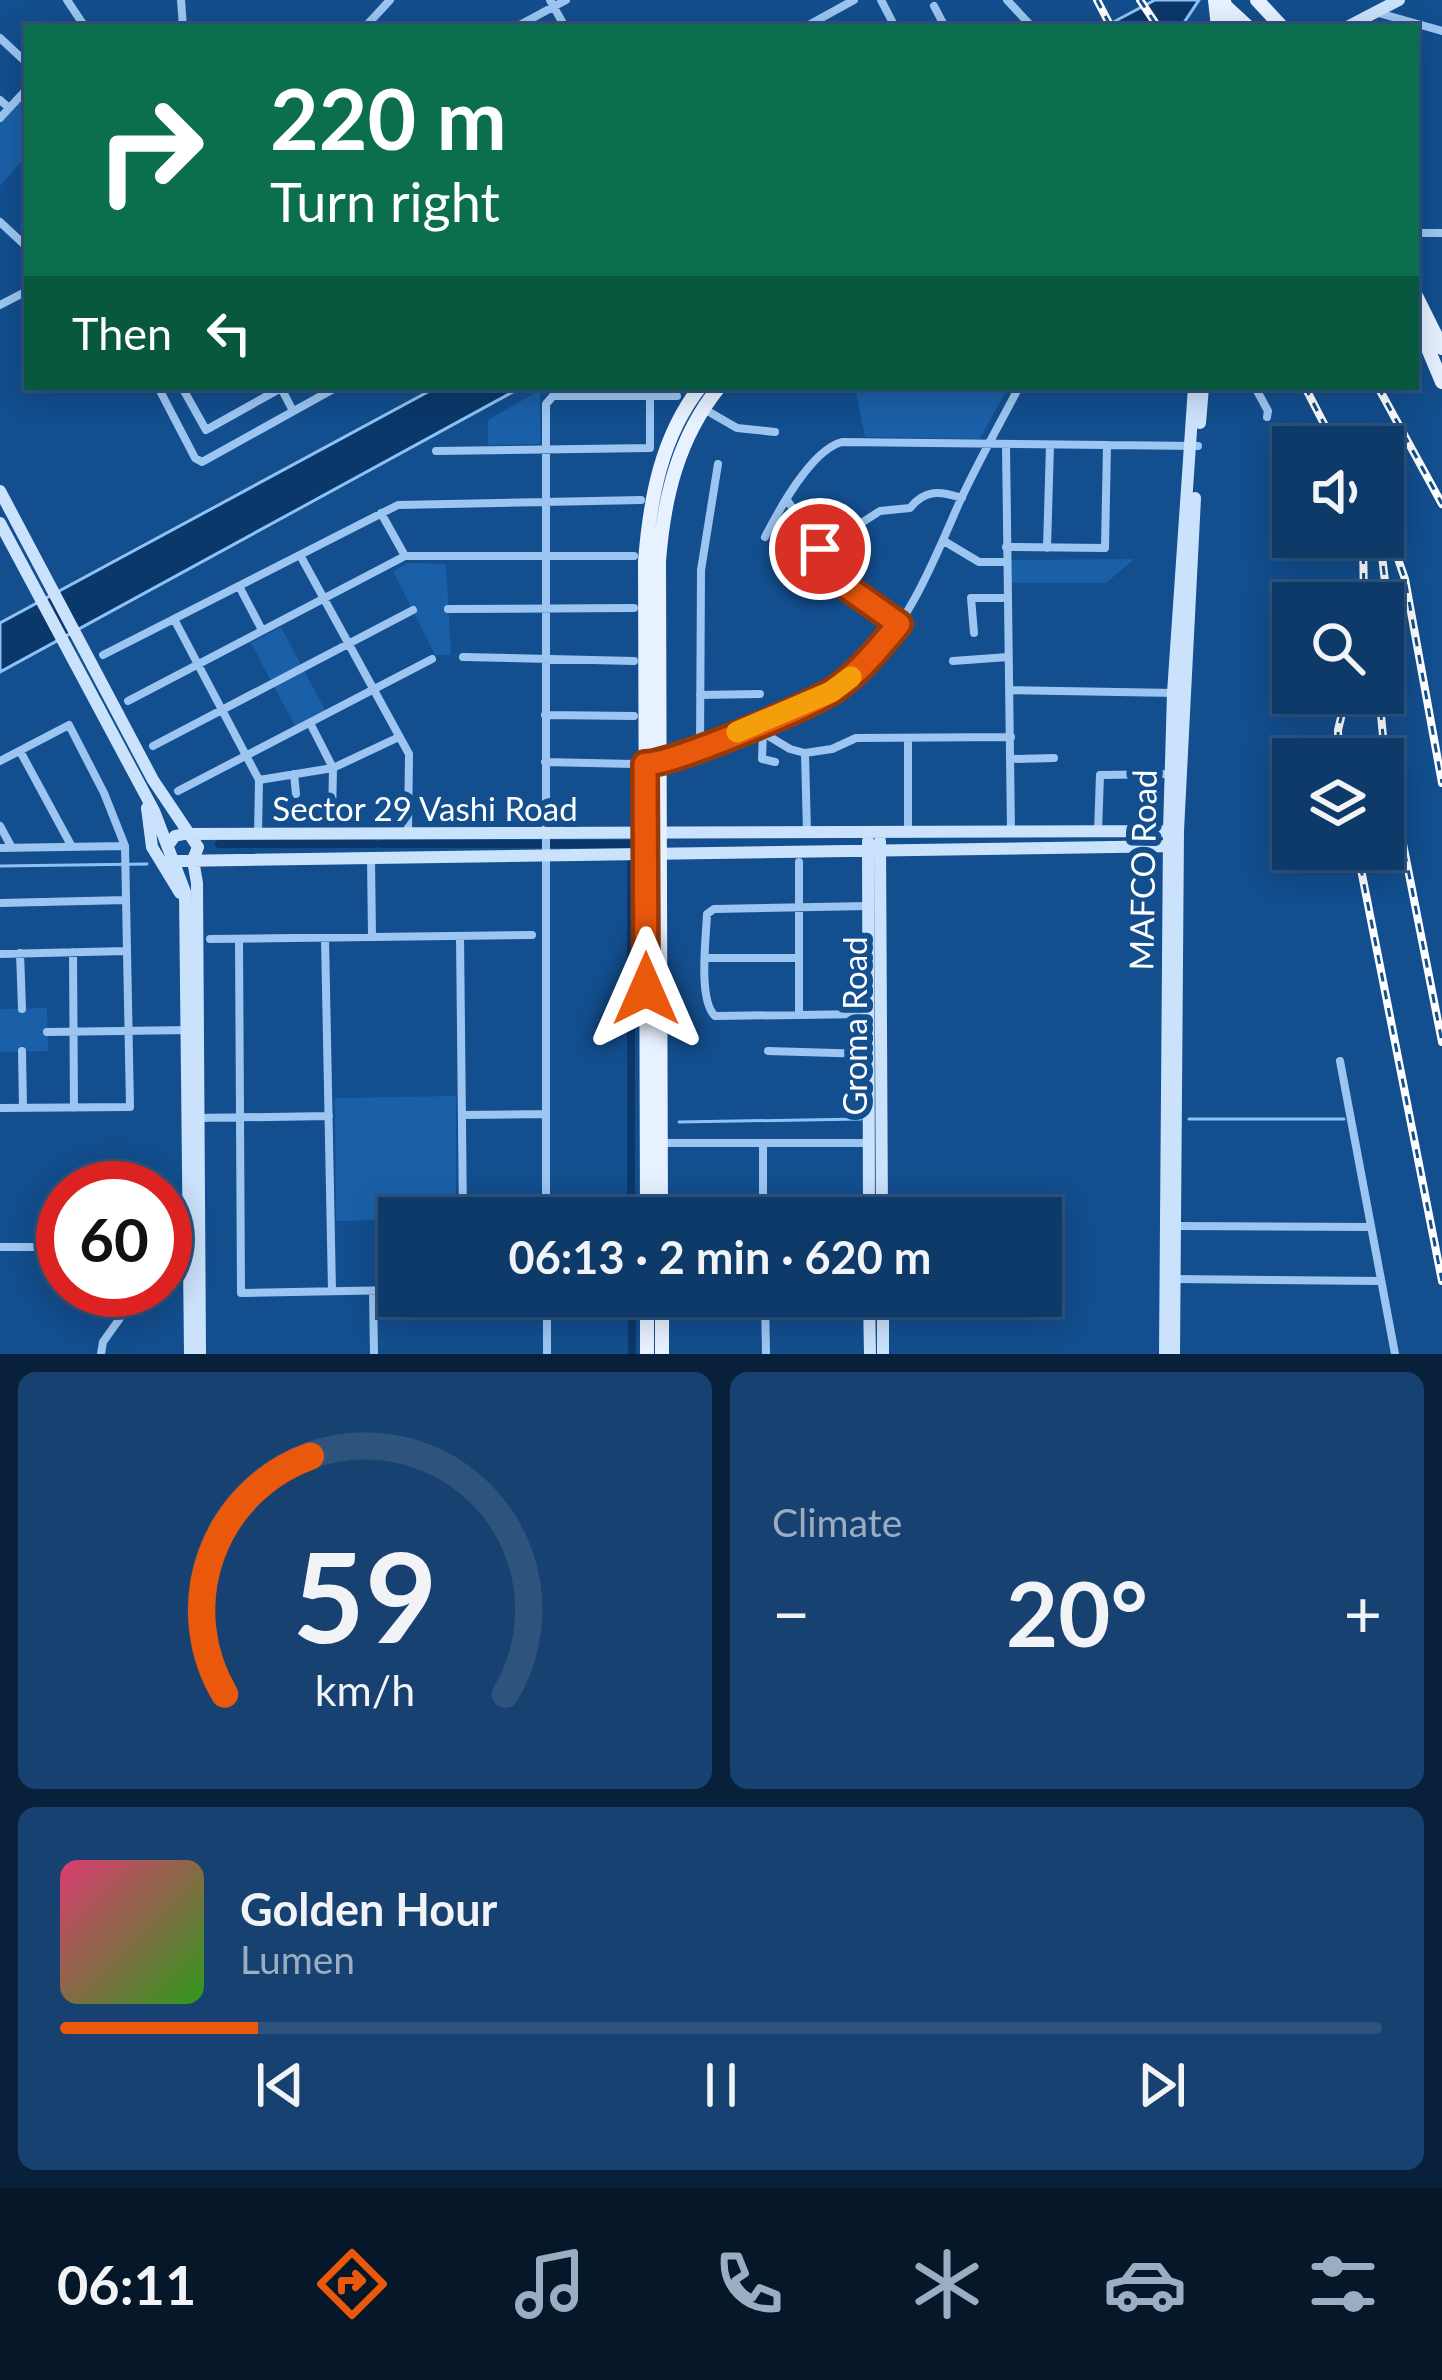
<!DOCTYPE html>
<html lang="en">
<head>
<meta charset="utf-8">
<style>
	:root { --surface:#0e3a6a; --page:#174170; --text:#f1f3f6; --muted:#9badc1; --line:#2e547e; --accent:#ea580c }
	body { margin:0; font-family:Lato,sans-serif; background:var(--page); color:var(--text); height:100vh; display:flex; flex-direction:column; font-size:45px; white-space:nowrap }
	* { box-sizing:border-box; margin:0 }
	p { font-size:39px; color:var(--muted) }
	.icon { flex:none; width:66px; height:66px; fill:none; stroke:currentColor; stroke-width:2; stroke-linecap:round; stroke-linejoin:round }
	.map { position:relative; height:1354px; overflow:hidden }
	.details { display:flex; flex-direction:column; gap:18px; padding:18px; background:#08203a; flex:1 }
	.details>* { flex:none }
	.top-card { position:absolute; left:24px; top:24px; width:1395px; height:366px; border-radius:0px; box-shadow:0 6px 30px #0003,0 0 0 3px var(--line); background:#0b6e4f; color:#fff; overflow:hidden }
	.fabs { position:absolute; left:1272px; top:426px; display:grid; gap:24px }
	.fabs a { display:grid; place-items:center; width:132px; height:132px; border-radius:0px; background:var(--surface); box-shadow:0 6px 30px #0003,0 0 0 3px var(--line); font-size:60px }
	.speed { position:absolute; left:36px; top:1161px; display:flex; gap:24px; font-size:60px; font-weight:700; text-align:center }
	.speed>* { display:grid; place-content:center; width:156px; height:156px; border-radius:50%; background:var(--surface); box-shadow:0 6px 30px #0003,0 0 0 3px var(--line); line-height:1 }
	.speed .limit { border:18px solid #d22; background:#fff; color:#111 }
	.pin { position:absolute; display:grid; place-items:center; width:102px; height:102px; color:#fff; margin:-51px; border:6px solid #fff; border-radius:50%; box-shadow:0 3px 12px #0007 }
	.me { position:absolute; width:132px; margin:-66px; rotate:0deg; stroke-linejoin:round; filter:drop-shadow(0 0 9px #0008) }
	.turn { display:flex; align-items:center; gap:42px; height:252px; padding:0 48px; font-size:54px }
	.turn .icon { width:156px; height:156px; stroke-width:2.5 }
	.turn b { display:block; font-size:84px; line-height:102px }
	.then { display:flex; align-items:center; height:114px; padding:0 48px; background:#0003; gap:24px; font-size:45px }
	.big { font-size:90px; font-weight:700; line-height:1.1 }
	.details .card { flex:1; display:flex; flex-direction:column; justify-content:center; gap:18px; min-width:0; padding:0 42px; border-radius:18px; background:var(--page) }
	.details .dial { align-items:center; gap:0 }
	.dial svg { height:312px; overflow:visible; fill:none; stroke:var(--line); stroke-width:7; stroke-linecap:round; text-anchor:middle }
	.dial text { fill:var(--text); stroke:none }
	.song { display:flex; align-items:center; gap:36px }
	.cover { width:144px; height:144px; border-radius:18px; background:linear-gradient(135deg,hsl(340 70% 55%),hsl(110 70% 35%)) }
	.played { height:12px; border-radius:6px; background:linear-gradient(90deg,var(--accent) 15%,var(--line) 15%) }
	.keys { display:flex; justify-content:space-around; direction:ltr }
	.heat { display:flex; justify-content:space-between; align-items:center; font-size:66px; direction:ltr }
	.details .tiles { flex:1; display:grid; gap:18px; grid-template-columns:1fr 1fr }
	.card:last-child { grid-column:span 2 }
	.trip { position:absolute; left:378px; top:1197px; width:684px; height:120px; border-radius:0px; background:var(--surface); box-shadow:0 6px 30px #0003,0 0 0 3px var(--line); font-weight:700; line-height:120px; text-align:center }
	.tab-bar { display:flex; height:192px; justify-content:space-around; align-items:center; background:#06172a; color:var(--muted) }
	.tab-bar .icon { width:84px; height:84px }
	.tab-bar .current { color:var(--accent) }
	.tab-bar b { font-size:54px; color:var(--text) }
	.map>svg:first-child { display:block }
	.green { fill:#1a60a8 }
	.water { fill:#0b386a; stroke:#8ec2f5; stroke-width:3 }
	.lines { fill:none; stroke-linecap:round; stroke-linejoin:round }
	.stream { stroke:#8ec2f5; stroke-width:3 }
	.canal { stroke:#0b386a; stroke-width:8 }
	.minor { stroke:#9cc6f1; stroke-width:8 }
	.secondary { stroke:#cbe2fc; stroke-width:12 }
	.primary { stroke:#e7f1ff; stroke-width:14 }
	.rail-casing { stroke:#fff; stroke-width:8 }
	.rail { stroke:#134e8e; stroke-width:3; stroke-dasharray:9; stroke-linecap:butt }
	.primary-bridge { stroke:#e7f1ff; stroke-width:14 }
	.route-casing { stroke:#983908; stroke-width:30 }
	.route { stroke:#ea580c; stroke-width:21 }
	.slow { stroke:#f59e0b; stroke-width:21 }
	.labels { text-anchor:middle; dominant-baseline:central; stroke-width:12; stroke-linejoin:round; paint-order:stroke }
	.street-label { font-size:33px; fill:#fff; stroke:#134e8e }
</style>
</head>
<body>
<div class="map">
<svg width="1442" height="1354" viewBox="0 0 1442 1354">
	<rect width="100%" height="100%" fill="#134e8e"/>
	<path class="green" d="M27,95L23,132L27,134V155L0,186V124Z
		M855,387H1008L980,439L865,437Z
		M540,390V444L488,445V420Z
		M1134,559L1106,583H1010L1009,560Z
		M408,563L446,564L451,655H435L393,571Z
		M281,627L325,710L295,726L251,643Z
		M47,1008L48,1051L0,1052V1009Z
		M456,1096V1218L336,1221L335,1098Z"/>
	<path class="water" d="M1155,0H1199L1181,27H1104Z
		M437,387H522L0,672V623Z"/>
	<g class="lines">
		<path class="stream" d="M0,866L147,864
			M1189,1119H1344
			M679,1122L861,1119"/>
		<path class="canal" d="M219,844H374
			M381,844H539
			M550,844H631
			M631,859V1218
			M632,1296V1354"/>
		<path class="minor" d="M67,0L85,27
			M181,0L183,27
			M550,0L565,27
			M881,0L895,27
			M1007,0L1032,27
			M934,6L945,27
			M1375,12L1442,31
			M365,27L390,0
			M516,27L566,0
			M805,27L854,0
			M0,38L27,63
			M0,100L9,108
			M0,118L27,89
			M0,222L27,247
			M1416,233H1442
			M0,305L27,291
			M158,387L195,458L202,462L337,387
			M1255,387L1268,411L1267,417
			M281,388L293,411
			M183,389L206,430L283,387
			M704,409L737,428L775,432
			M1006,445L1011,832
			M436,451L650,448V397
			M787,500L848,588L899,624
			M381,513L405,556
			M765,537C779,510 811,450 842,442L1198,446
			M944,541L979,562H1006
			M1006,547L1105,548L1107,445
			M1047,548L1050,445
			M821,549L880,511L910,508C925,489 940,491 962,498
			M300,555L409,754L408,835
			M239,586L262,630
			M448,609L634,608
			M174,619L259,780L258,835
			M974,633L971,598H1006
			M103,655L398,505L641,500
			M463,657L634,661
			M953,661L1008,657
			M1009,690L1176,693
			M700,695L760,694
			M128,701L405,556H634
			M545,715L634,716
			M310,723L333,768L332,818
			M752,726L790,749L805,753L832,749L856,738L1011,737
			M763,732L762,759L775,762
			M153,746L413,610
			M700,748L701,570L718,464
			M20,751L72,847
			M805,753L807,832
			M1011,759L1054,758
			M0,761L69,725L104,793L125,846L130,1107L0,1108
			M545,762L634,764
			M658,764C710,747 826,703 864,667C911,621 934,560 960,501C978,462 999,425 1019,387
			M294,774L296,794
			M259,780L333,768L399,737
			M178,791L432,659
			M0,826L12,848
			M908,832V738
			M1098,832L1100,775L1171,774
			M0,848L125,846
			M371,858L372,937
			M799,862V1014
			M0,903L126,900
			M460,936L463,1218
			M325,938L332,1291
			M210,939L532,935
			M239,939L241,1293L399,1290
			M73,952L74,1108
			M20,953L22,1009
			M0,954L127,951
			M706,958H798
			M867,1014L715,1016C698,1000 706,939 707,914L714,909L868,906
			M47,1032L190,1030
			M22,1051L23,1108
			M768,1051L869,1054
			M1340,1061L1395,1354
			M462,1115L546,1114
			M196,1118L329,1116
			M661,1143H868
			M763,1143V1218
			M546,1218V404L553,396H677
			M1174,1226L1370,1227
			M0,1247H63
			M165,1247L187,1246
			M1174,1279L1381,1281
			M373,1291L374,1354
			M547,1296V1354
			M765,1296L766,1354
			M663,1298L854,1296
			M101,1354L103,1342L140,1290"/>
		<path class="secondary" d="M1347,27L1399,0
			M1200,423L1203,387
			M0,491L153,780L198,847L193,860L197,883L200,1354
			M0,523L154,811L185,892L190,1354
			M147,808L152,847L180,893
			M868,841L869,1218
			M880,841L882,1218
			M169,844L175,836L184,834L1178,831
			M175,861L1178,846
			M869,1296L870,1354
			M883,1296V1354
			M1165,1354L1169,831L1173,693L1194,387
			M1174,1354L1178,831L1195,498"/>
		<path class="primary" d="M1215,0L1218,27
			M1257,0L1282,27
			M1221,2L1248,27
			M1416,296L1442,348
			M1416,320L1442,382
			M647,1218L645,561C650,499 661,437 700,387
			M661,1218L659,561C664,497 678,438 719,387
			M647,1296V1354
			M662,1296V1354"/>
		<g class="rail-casing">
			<path id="rail" d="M1097,0L1111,27
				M1140,0L1158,27
				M1305,387L1336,447
				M1378,387L1442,504
				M1383,516L1405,579L1442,783
				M1363,537L1364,603
				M1381,548L1388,606L1383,637
				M1379,693L1384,747L1442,1042
				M1339,759L1338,730L1347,693
				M1357,849L1442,1281"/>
		</g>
		<use href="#rail" class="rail"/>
		<path class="primary-bridge" d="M1224,0L1227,27"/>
	</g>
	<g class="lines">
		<g class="route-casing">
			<path id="route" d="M646,989L645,764C673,764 807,707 834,690C860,672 879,648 899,624L848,588L820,549"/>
		</g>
		<use href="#route" class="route"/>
		<path class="slow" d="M737,732L831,692L851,677"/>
	</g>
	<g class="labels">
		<g class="street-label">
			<text x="425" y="808">Sector 29 Vashi Road</text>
			<text transform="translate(1142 870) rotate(-89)">MAFCO Road</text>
			<text transform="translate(854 1026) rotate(-90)">Groma Road</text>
		</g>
	</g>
</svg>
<div class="fabs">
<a><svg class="icon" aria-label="sound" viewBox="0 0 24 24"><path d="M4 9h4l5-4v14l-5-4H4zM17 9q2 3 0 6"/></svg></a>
<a><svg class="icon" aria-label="search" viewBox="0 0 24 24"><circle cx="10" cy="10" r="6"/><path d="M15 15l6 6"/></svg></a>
<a><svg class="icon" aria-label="layers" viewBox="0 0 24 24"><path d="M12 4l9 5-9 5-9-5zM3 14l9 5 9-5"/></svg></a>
</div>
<div class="speed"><div class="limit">60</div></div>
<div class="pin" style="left:820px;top:549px;background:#d93025"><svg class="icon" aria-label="arrive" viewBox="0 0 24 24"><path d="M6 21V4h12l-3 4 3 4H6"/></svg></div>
<svg class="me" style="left:646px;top:989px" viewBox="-20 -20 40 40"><path d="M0-17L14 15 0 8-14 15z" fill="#ea580c" stroke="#fff" stroke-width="4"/></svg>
<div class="trip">06:13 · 2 min · 620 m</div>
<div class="top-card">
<div class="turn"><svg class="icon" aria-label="right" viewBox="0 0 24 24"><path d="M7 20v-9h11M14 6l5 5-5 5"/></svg><div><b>220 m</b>Turn right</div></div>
<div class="then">Then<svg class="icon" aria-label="left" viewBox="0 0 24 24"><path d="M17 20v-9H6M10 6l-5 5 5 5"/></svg></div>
</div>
</div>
<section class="details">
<div class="tiles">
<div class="card dial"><svg viewBox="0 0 100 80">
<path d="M14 69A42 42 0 1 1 86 69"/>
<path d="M14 69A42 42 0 0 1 36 8" stroke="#ea580c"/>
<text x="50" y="56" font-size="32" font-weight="700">59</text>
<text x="50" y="72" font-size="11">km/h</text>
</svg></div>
<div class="card"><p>Climate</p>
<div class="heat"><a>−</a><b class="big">20°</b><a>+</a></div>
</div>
<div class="card">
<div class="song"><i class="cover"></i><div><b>Golden Hour</b><p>Lumen</p></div></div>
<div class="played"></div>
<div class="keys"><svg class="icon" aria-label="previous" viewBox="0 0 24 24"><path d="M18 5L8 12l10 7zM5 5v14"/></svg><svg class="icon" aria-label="pause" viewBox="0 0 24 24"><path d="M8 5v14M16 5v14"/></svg><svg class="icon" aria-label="next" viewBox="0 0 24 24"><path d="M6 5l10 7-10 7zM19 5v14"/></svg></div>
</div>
</div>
</section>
<nav class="tab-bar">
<b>06:11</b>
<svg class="icon current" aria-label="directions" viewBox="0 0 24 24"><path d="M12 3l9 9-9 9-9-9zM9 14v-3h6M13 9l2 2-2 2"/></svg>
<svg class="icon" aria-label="music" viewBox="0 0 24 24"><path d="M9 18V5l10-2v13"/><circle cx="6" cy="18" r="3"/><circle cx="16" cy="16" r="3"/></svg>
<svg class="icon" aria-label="phone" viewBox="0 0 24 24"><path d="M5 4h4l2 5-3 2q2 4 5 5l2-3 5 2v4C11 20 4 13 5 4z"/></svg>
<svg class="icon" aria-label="climate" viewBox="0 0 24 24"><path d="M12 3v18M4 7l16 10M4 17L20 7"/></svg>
<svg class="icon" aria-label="car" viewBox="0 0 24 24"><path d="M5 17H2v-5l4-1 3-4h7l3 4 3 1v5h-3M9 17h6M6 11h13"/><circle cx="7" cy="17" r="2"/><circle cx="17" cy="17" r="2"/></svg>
<svg class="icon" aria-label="filters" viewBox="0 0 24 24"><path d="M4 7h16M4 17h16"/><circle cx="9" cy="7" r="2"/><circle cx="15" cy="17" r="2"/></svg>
</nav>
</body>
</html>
